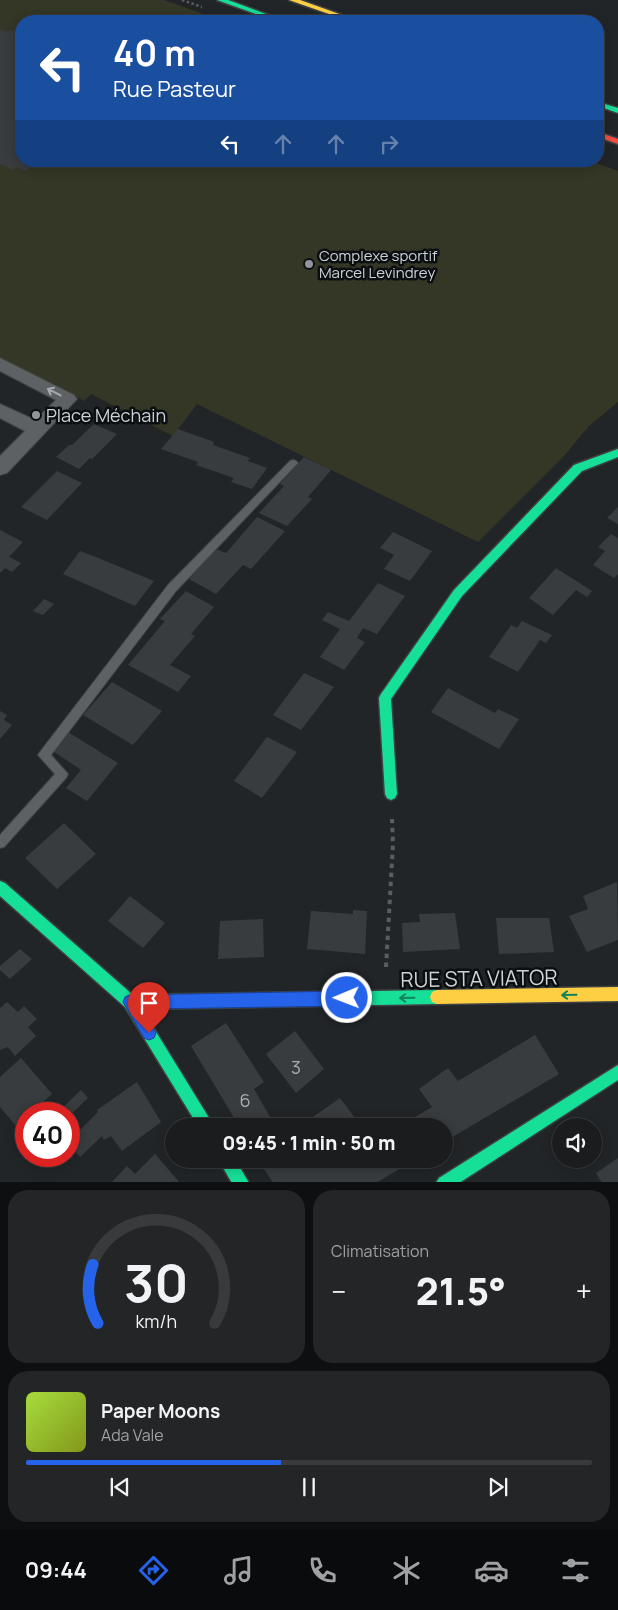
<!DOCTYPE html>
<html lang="fr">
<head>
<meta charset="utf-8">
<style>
	:root { --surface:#1a1c1e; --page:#232527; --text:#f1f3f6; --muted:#9fa1a4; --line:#383a3c; --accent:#2563eb }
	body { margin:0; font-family:Manrope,sans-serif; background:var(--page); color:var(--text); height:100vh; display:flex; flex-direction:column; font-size:19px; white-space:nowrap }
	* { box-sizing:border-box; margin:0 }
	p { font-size:16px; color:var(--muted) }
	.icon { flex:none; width:28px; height:28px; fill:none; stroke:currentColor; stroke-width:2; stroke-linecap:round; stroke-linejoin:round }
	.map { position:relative; height:1182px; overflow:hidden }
	.panel { display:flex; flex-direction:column; gap:8px; padding:8px; background:#0e0f10; flex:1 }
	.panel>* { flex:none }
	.banner { position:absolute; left:15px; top:15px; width:589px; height:152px; border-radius:20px; box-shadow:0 2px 12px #0003,0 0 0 1px var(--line); background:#1a4fa0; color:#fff; overflow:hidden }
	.controls { position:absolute; left:552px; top:1118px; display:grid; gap:10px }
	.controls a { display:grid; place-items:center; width:50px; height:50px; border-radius:50%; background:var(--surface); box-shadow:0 2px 12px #0003,0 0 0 1px var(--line); font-size:25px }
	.speed { position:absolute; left:15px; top:1102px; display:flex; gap:10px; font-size:25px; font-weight:700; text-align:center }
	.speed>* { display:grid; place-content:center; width:65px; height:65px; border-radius:50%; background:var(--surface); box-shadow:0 2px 12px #0003,0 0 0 1px var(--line); line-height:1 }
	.speed .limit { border:8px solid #d22; background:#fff; color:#111 }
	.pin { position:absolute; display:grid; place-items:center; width:42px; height:42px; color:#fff; margin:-51px -21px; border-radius:50% 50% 50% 0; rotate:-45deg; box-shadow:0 0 5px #0007 }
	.pin .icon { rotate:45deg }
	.me { position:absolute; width:55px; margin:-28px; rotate:269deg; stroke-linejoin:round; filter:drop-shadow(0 0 4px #0008) }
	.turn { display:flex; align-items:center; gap:18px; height:105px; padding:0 15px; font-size:22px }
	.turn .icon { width:65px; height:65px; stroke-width:2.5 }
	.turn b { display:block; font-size:35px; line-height:42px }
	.lanes { display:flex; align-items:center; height:48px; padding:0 15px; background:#0003; justify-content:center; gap:25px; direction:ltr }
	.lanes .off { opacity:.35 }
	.big { font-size:38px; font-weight:800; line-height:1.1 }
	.panel .card { flex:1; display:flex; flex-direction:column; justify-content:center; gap:8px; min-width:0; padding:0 18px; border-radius:20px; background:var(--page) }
	.panel .dial { align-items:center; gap:0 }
	.dial svg { height:130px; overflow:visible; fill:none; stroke:var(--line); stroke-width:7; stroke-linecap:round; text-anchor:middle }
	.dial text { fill:var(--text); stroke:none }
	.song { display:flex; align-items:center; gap:15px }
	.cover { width:60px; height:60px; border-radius:8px; background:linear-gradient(135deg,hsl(80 70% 55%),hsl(70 70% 35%)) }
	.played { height:5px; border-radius:2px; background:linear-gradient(90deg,var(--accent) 45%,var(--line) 45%) }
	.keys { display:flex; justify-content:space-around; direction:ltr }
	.heat { display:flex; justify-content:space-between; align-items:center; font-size:28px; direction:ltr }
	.panel .tiles { flex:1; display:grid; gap:8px; grid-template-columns:1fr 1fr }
	.card:last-child { grid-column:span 2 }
	.trip { position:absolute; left:165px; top:1118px; width:288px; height:50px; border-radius:25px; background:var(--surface); box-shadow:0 2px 12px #0003,0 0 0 1px var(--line); font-weight:800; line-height:50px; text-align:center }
	.dock { display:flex; height:80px; justify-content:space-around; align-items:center; background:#0a0b0c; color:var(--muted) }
	.dock .icon { width:35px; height:35px }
	.dock .on { color:var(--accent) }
	.dock b { font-size:22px; color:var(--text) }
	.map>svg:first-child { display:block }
	.green { fill:#343725 }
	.building { fill:#393c3f }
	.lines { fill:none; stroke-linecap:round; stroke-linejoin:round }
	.lane-casing { stroke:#3e4244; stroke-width:2 }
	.street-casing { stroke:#3e4244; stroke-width:2 }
	.fast-casing { stroke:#3e4244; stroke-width:3 }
	.slow-casing { stroke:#3e4244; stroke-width:3 }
	.jam-casing { stroke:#3e4244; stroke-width:3 }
	.path-far1 { stroke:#5a5d60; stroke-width:2.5; stroke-dasharray:2.5 2.5; stroke-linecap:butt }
	.path { stroke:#5a5d60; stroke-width:4; stroke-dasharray:4.5 4.5; stroke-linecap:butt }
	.lane { fill:#5e6164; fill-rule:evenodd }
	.street { fill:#5e6164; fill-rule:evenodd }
	.fast { fill:#16e098; fill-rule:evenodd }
	.slow { fill:#ffcf43; fill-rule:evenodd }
	.jam { fill:#f24e42; fill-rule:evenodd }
	.oneway { stroke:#a6aaaf }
	.oneway2 { stroke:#11825b }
	.route { fill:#2563eb; stroke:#184099 }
	.poi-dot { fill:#91959a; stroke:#0b0e11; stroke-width:2 }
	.labels { text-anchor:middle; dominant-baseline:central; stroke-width:5; stroke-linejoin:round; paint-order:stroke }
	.far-poi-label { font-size:15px; fill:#cdd2d7; stroke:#0b0e11; text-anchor:start }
	.poi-label { font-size:18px; fill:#cdd2d7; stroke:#0b0e11; text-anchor:start }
	.near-number-label { font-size:18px; fill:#a8acb1 }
	.near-street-label { font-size:21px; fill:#cdd2d7; stroke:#0b0e11 }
</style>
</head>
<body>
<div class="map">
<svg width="618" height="1183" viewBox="0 0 618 1183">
	<rect width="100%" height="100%" fill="#222528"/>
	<path class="green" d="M0,0H164L223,21H21V161H591L618,171V402L589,426L564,456L478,542L197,404L173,436L91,394L84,401L47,380L37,379L0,358Z"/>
	<path class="building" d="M3,28L4,31L21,30V161H40L26,171L17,167L13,170L0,164V30Z
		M94,424L117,434L92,459L90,458L79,469L56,457L69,445H72Z
		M178,429L214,442L213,445L250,458L248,461L267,468L252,489L231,482L234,478L196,465L198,462L161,449Z
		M304,457L331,470L308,497L312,499L287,526L259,513L284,486L280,484Z
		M57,471L82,483L47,520L21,507Z
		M618,507V524L607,518Z
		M257,517L285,531L251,569L243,565L216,594L189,579L216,549L226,553Z
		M0,530L23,542L9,557L21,563L12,572L5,568L0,573Z
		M393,532L432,551L410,581L384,569L394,555L380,548Z
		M611,534L618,538V574L614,578L593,565L605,551L598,547Z
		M80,551L96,557L154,581L135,606L63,574Z
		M556,568L592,591L587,597L576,590L553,615L529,598Z
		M378,583L405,596L377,634L363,628L357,638L365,642L344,670L320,657L340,629L322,620L328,612L349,621Z
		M186,591L214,607L191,634L195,636L170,665L191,676L178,692L128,665L165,621L160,619Z
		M44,599L54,604L43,615L33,611Z
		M522,621L552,635L546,643L540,640L518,672L489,657L511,625L517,628Z
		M304,673L334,687L301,730L273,715Z
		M112,682L162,711L133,745L83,715Z
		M448,688L495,713L498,709L519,719L499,749L431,712Z
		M0,711L7,715L4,720L12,725L0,739Z
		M68,732L118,763L87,801L66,788L81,770L53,751Z
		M267,737L297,752L262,798L234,781Z
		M64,823L96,854L57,889L25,858Z
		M617,882L618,940L587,952L569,916L588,909L583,896Z
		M130,896L165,923L143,948L108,921Z
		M353,910L367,911L365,954L307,949L311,911L353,914Z
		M455,913L460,949L403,952L402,923L420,922L419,914Z
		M496,918H549L554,952L499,954Z
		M263,919L264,957L218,959L220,921Z
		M20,949L32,959L10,979L0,970V966Z
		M7,1002L18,1012L24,1006L37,1019L28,1027L36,1036L15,1056L8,1047L0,1050V1008Z
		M226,1023L264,1082L254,1089L270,1117L256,1126H239L191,1046Z
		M295,1031L324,1069L296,1093L266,1054Z
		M535,1035L559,1074L444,1142V1126H400L432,1107L419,1089L448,1068L458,1081Z
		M21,1058L52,1094L30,1114H26V1117L16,1126L0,1107V1077Z
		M137,1082L161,1122L122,1151L111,1136L104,1140L102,1136L80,1157L69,1145V1141L98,1112L97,1110Z
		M81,1090L88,1098L69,1116V1114H62L60,1110Z
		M340,1098L361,1126H300Z
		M155,1154L180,1183H111L127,1166L135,1174Z
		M618,1158V1183H602L596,1173Z
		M258,1159H327L332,1166L345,1159H416L376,1183H273Z"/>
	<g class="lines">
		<g class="lane-casing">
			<path id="lane" d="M293,460L296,461L298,463L296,465L176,591L51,755L68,774L66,778L4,847L0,848V835L55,774L38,755L40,752L168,585L290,461Z"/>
		</g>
		<g class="street-casing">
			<path id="street" d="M0,358L74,395L77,399L7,473L0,475V456L25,431L0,418V404L35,420L56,400L0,371Z"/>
		</g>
		<g class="fast-casing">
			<path id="fast" d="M217,0H228L285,21H275Z
				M598,102L618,108V113L598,106Z
				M618,449V457L582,471L462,596L391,699L397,794L395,798L391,800L387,798L385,794L379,698L381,694L454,590L574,465Z
				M0,881L5,883L133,995L437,990L442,992L444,997L442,1002L437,1004L142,1009L214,1126H198L125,1007L0,896Z
				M618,1065V1080L459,1183H436L439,1178Z
				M218,1159H235L249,1183H232Z"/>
		</g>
		<g class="slow-casing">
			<path id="slow" d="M289,0H300L359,21H349Z
				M618,987V1001L437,1004L432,1002L430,997L432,992L437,990Z"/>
		</g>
		<g class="jam-casing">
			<path id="jam" d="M598,132L618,139V144L598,137Z"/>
		</g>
		<path class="path-far1" d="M182,0L202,7"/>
		<path class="path" d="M386,967L393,844L392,819"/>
		<use href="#lane" class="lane"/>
		<use href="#street" class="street"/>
		<use href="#fast" class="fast"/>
		<use href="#slow" class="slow"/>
		<use href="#jam" class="jam"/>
	</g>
	<defs><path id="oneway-shaft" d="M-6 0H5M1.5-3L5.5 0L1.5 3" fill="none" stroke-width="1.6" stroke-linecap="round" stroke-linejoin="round" transform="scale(1.25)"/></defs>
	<use class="oneway" href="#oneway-shaft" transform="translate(54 392) rotate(-153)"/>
	<g class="oneway2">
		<use href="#oneway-shaft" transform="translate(569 995) rotate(179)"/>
		<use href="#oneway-shaft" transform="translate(407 998) rotate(179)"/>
	</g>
	<path class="route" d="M347,991L352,993L354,998L352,1004L347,1006L143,1009L156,1033L154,1038L149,1040L144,1038L123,1002L125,997L130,995Z"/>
	<g class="poi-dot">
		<circle cx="309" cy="264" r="5"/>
		<circle cx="36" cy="415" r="5"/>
	</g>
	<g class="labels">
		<g class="far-poi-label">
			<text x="319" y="255">Complexe sportif<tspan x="319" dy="17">Marcel Levindrey</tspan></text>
		</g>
		<g class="poi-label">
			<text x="46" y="415">Place Méchain</text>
		</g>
		<g class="near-number-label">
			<text x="296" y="1067">3</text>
			<text x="245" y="1100">6</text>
		</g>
		<g class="near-street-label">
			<text transform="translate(479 978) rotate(-1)">RUE STA VIATOR</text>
		</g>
	</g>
</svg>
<div class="controls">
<a><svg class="icon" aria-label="sound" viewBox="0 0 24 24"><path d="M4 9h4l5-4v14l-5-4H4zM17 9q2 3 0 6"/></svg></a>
</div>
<div class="speed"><div class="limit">40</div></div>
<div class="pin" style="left:149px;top:1033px;background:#d93025"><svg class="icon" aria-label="arrive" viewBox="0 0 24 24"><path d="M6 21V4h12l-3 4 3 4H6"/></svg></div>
<svg class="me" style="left:347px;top:998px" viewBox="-20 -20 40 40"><circle r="17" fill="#2563eb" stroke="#fff" stroke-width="3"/><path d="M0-11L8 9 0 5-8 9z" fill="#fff"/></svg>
<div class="trip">09:45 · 1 min · 50 m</div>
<div class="banner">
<div class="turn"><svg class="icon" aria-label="left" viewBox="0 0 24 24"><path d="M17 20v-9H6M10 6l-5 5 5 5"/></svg><div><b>40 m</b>Rue Pasteur</div></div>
<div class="lanes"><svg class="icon" aria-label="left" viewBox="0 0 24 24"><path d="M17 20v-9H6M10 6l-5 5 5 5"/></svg><svg class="icon off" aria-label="ahead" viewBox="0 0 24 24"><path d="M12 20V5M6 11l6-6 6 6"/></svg><svg class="icon off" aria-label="ahead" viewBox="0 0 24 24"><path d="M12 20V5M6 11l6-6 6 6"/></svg><svg class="icon off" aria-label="right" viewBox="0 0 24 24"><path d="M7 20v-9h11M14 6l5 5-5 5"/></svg></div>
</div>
</div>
<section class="panel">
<div class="tiles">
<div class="card dial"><svg viewBox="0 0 100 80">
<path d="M14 69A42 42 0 1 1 86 69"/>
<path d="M14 69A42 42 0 0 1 11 33" stroke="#2563eb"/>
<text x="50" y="56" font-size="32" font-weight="700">30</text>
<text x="50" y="72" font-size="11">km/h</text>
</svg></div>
<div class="card"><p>Climatisation</p>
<div class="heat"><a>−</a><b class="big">21.5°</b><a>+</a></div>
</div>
<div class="card">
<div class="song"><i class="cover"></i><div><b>Paper Moons</b><p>Ada Vale</p></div></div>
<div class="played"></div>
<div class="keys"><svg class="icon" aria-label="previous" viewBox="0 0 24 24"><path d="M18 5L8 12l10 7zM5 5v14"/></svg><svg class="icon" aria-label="pause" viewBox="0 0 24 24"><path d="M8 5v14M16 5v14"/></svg><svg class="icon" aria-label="next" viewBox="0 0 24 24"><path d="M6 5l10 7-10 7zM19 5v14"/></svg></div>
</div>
</div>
</section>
<nav class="dock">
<b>09:44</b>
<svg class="icon on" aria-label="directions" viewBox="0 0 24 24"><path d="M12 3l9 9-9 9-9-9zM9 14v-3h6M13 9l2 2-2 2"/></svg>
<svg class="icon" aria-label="music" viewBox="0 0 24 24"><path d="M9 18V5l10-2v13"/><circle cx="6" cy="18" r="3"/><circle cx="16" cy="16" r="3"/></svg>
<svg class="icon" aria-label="phone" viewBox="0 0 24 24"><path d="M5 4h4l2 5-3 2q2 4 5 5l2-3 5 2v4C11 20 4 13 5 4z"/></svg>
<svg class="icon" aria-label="climate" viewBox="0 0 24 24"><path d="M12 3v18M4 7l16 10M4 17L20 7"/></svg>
<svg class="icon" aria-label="car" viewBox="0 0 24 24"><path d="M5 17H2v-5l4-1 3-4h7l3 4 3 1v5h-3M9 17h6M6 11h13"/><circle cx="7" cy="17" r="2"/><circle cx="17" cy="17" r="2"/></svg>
<svg class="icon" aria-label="filters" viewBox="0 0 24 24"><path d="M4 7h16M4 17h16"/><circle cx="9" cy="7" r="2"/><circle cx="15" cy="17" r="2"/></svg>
</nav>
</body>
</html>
